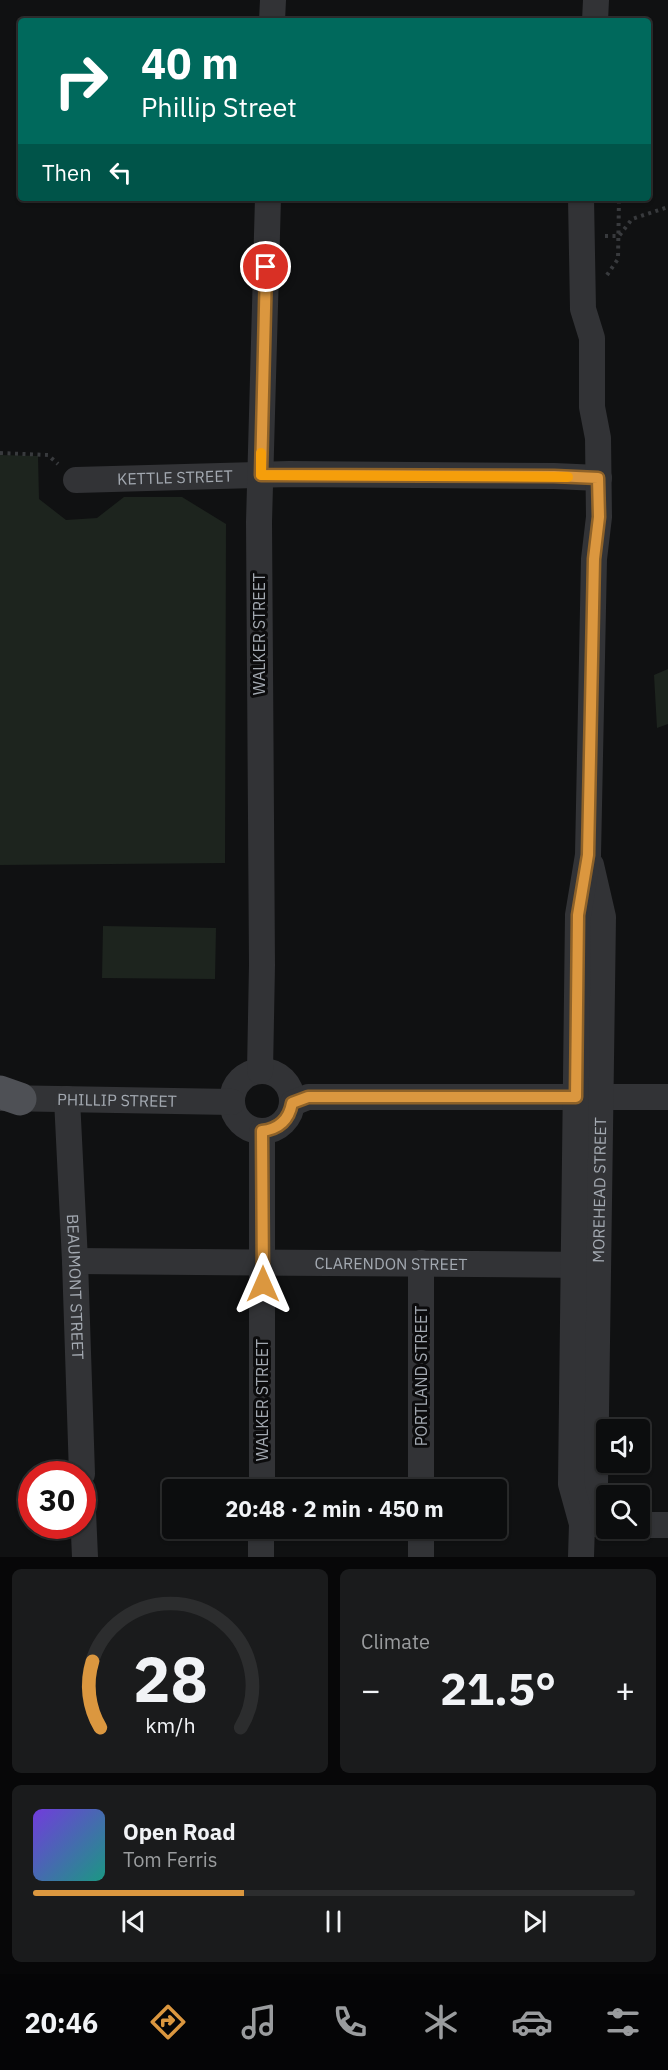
<!DOCTYPE html>
<html lang="en">
<head>
<meta charset="utf-8">
<style>
	:root { --surface:#0c0d0e; --page:#1a1b1c; --text:#f1f3f6; --muted:#9a9c9e; --line:#2c2d2e; --accent:#db973f }
	body { margin:0; font-family:"IBM Plex Sans",sans-serif; background:var(--page); color:var(--text); height:100vh; display:flex; flex-direction:column; font-size:22px; white-space:nowrap }
	* { box-sizing:border-box; margin:0 }
	p { font-size:20px; color:var(--muted) }
	.icon { flex:none; width:33px; height:33px; fill:none; stroke:currentColor; stroke-width:2; stroke-linecap:round; stroke-linejoin:round }
	.map { position:relative; height:1557px; overflow:hidden }
	.panel { display:flex; flex-direction:column; gap:12px; padding:12px; background:#070708; flex:1 }
	.panel>* { flex:none }
	.hud { position:absolute; left:18px; top:18px; width:633px; height:183px; border-radius:6px; box-shadow:0 2px 4px #0004,0 0 0 2px var(--line); background:#00695c; color:#fff; overflow:hidden }
	.buttons { position:absolute; left:596px; top:1419px; display:grid; gap:12px }
	.buttons a { display:grid; place-items:center; width:54px; height:54px; border-radius:6px; background:var(--surface); box-shadow:0 2px 4px #0004,0 0 0 2px var(--line); font-size:30px }
	.speed { position:absolute; left:18px; top:1461px; display:flex; gap:12px; font-size:30px; font-weight:700; text-align:center }
	.speed>* { display:grid; place-content:center; width:78px; height:78px; border-radius:50%; background:var(--surface); box-shadow:0 2px 4px #0004,0 0 0 2px var(--line); line-height:1 }
	.speed .limit { border:9px solid #d22; background:#fff; color:#111 }
	.pin { position:absolute; display:grid; place-items:center; width:51px; height:51px; color:#fff; margin:-26px; border:3px solid #fff; border-radius:50%; box-shadow:0 2px 6px #0007 }
	.me { position:absolute; width:66px; margin:-33px; rotate:0deg; stroke-linejoin:round; filter:drop-shadow(0 0 4px #0008) }
	.turn { display:flex; align-items:center; gap:21px; height:126px; padding:0 24px; font-size:27px }
	.turn .icon { width:78px; height:78px; stroke-width:2.5 }
	.turn b { display:block; font-size:42px; line-height:51px }
	.then { display:flex; align-items:center; height:57px; padding:0 24px; background:#0003; gap:12px; font-size:22px }
	.big { font-size:45px; font-weight:700; line-height:1.1 }
	.panel .tile { flex:1; display:flex; flex-direction:column; justify-content:center; gap:9px; min-width:0; padding:0 21px; border-radius:9px; background:var(--page) }
	.panel .dial { align-items:center; gap:0 }
	.dial svg { height:156px; overflow:visible; fill:none; stroke:var(--line); stroke-width:7; stroke-linecap:round; text-anchor:middle }
	.dial text { fill:var(--text); stroke:none }
	.song { display:flex; align-items:center; gap:18px }
	.cover { width:72px; height:72px; border-radius:9px; background:linear-gradient(135deg,hsl(260 70% 55%),hsl(170 70% 35%)) }
	.played { height:6px; border-radius:3px; background:linear-gradient(90deg,var(--accent) 35%,var(--line) 35%) }
	.keys { display:flex; justify-content:space-around; direction:ltr }
	.heat { display:flex; justify-content:space-between; align-items:center; font-size:33px; direction:ltr }
	.panel .tiles { flex:1; display:grid; gap:12px; grid-template-columns:1fr 1fr }
	.tile:last-child { grid-column:span 2 }
	.trip { position:absolute; left:162px; top:1479px; width:345px; height:60px; border-radius:6px; background:var(--surface); box-shadow:0 2px 4px #0004,0 0 0 2px var(--line); font-weight:700; line-height:60px; text-align:center }
	.menu { display:flex; height:96px; justify-content:space-around; align-items:center; background:#050506; color:var(--muted) }
	.menu .icon { width:42px; height:42px }
	.menu .selected { color:var(--accent) }
	.menu b { font-size:27px; color:var(--text) }
	.map>svg:first-child { display:block }
	.green { fill:#1d241e }
	.lines { fill:none; stroke-linecap:round; stroke-linejoin:round }
	.path { stroke:#383a3d; stroke-width:4; stroke-dasharray:3 4.5; stroke-linecap:butt }
	.minor { stroke:#323336; stroke-width:26 }
	.major { stroke:#4e5055; stroke-width:33 }
	.route-casing { stroke:#8e6229; stroke-width:15 }
	.route { stroke:#db973f; stroke-width:10 }
	.slow { stroke:#f59e0b; stroke-width:10 }
	.labels { text-anchor:middle; dominant-baseline:central; stroke-width:6; stroke-linejoin:round; paint-order:stroke }
	.street-label { font-size:16px; fill:#a3a9b1; stroke:#0c0c0d }
</style>
</head>
<body>
<div class="map">
<svg width="668" height="1557" viewBox="0 0 668 1557">
	<rect width="100%" height="100%" fill="#101112"/>
	<path class="green" d="M0,455L38,456L39,499L66,520L97,518L124,497H182L226,524L225,863L0,865Z
		M668,669V724L657,728L654,675Z
		M103,926L216,928L215,979L102,978Z"/>
	<g class="lines">
		<path class="path" d="M605,236H619L632,219L668,207
			M607,275L618,259L619,198
			M0,453L48,455L58,464"/>
		<g class="minor">
			<path d="M272,21L273,0"/>
			<path d="M595,21L596,0"/>
			<path id="s1" d="M76,480L289,474L554,476L599,478"/>
			<circle cx="262" cy="1101" r="30"/>
			<path d="M260,1071L262,965L259,522L268,198"/>
			<path id="s2" d="M1,1098L232,1102"/>
			<path id="s3" d="M67,1099L75,1261L82,1474"/>
			<path d="M293,1103L308,1097H668"/>
			<path id="s4" d="M75,1261L591,1265"/>
			<path d="M421,1263V1490"/>
			<path d="M82,1489L85,1557"/>
			<path d="M262,1490V1132"/>
			<path id="s5" d="M582,1524L595,1484L603,917L591,865"/>
			<path d="M582,1524H606"/>
			<path d="M639,1525H668"/>
			<path d="M421,1528V1557"/>
			<path d="M261,1557V1528"/>
			<path d="M581,1557L582,1524L571,1484L578,915L588,855L594,559L599,517L598,438L592,407V338L583,309L581,198"/>
		</g>
		<path class="major" d="M0,1092L20,1099"/>
	</g>
	<g class="lines">
		<g class="route-casing">
			<path id="route" d="M263,1284L262,1131C279,1129 289,1120 292,1103L308,1097H576L578,915L588,855L594,559L599,517L598,478L554,476L261,475L266,267"/>
		</g>
		<use href="#route" class="route"/>
		<path class="slow" d="M261,453V475L568,477"/>
	</g>
	<g class="labels">
		<g class="street-label">
			<text stroke="none"><textPath href="#s1" startOffset="99">KETTLE STREET</textPath></text>
			<text transform="translate(259 634) rotate(-90)">WALKER STREET</text>
			<text stroke="none"><textPath href="#s2" startOffset="116">PHILLIP STREET</textPath></text>
			<text stroke="none"><textPath href="#s5" startOffset="336">MOREHEAD STREET</textPath></text>
			<text stroke="none"><textPath href="#s4" startOffset="316">CLARENDON STREET</textPath></text>
			<text stroke="none"><textPath href="#s3" startOffset="188">BEAUMONT STREET</textPath></text>
			<text transform="translate(421 1376) rotate(-90)">PORTLAND STREET</text>
			<text transform="translate(262 1400) rotate(-90)">WALKER STREET</text>
		</g>
	</g>
</svg>
<div class="buttons">
<a><svg class="icon" aria-label="sound" viewBox="0 0 24 24"><path d="M4 9h4l5-4v14l-5-4H4zM17 9q2 3 0 6"/></svg></a>
<a><svg class="icon" aria-label="search" viewBox="0 0 24 24"><circle cx="10" cy="10" r="6"/><path d="M15 15l6 6"/></svg></a>
</div>
<div class="speed"><div class="limit">30</div></div>
<div class="pin" style="left:266px;top:267px;background:#d93025"><svg class="icon" aria-label="arrive" viewBox="0 0 24 24"><path d="M6 21V4h12l-3 4 3 4H6"/></svg></div>
<svg class="me" style="left:263px;top:1284px" viewBox="-20 -20 40 40"><path d="M0-17L14 15 0 8-14 15z" fill="#db973f" stroke="#fff" stroke-width="4"/></svg>
<div class="trip">20:48 · 2 min · 450 m</div>
<div class="hud">
<div class="turn"><svg class="icon" aria-label="right" viewBox="0 0 24 24"><path d="M7 20v-9h11M14 6l5 5-5 5"/></svg><div><b>40 m</b>Phillip Street</div></div>
<div class="then">Then<svg class="icon" aria-label="left" viewBox="0 0 24 24"><path d="M17 20v-9H6M10 6l-5 5 5 5"/></svg></div>
</div>
</div>
<section class="panel">
<div class="tiles">
<div class="tile dial"><svg viewBox="0 0 100 80">
<path d="M14 69A42 42 0 1 1 86 69"/>
<path d="M14 69A42 42 0 0 1 10 35" stroke="#db973f"/>
<text x="50" y="56" font-size="32" font-weight="700">28</text>
<text x="50" y="72" font-size="11">km/h</text>
</svg></div>
<div class="tile"><p>Climate</p>
<div class="heat"><a>−</a><b class="big">21.5°</b><a>+</a></div>
</div>
<div class="tile">
<div class="song"><i class="cover"></i><div><b>Open Road</b><p>Tom Ferris</p></div></div>
<div class="played"></div>
<div class="keys"><svg class="icon" aria-label="previous" viewBox="0 0 24 24"><path d="M18 5L8 12l10 7zM5 5v14"/></svg><svg class="icon" aria-label="pause" viewBox="0 0 24 24"><path d="M8 5v14M16 5v14"/></svg><svg class="icon" aria-label="next" viewBox="0 0 24 24"><path d="M6 5l10 7-10 7zM19 5v14"/></svg></div>
</div>
</div>
</section>
<nav class="menu">
<b>20:46</b>
<svg class="icon selected" aria-label="directions" viewBox="0 0 24 24"><path d="M12 3l9 9-9 9-9-9zM9 14v-3h6M13 9l2 2-2 2"/></svg>
<svg class="icon" aria-label="music" viewBox="0 0 24 24"><path d="M9 18V5l10-2v13"/><circle cx="6" cy="18" r="3"/><circle cx="16" cy="16" r="3"/></svg>
<svg class="icon" aria-label="phone" viewBox="0 0 24 24"><path d="M5 4h4l2 5-3 2q2 4 5 5l2-3 5 2v4C11 20 4 13 5 4z"/></svg>
<svg class="icon" aria-label="climate" viewBox="0 0 24 24"><path d="M12 3v18M4 7l16 10M4 17L20 7"/></svg>
<svg class="icon" aria-label="car" viewBox="0 0 24 24"><path d="M5 17H2v-5l4-1 3-4h7l3 4 3 1v5h-3M9 17h6M6 11h13"/><circle cx="7" cy="17" r="2"/><circle cx="17" cy="17" r="2"/></svg>
<svg class="icon" aria-label="filters" viewBox="0 0 24 24"><path d="M4 7h16M4 17h16"/><circle cx="9" cy="7" r="2"/><circle cx="15" cy="17" r="2"/></svg>
</nav>
</body>
</html>
